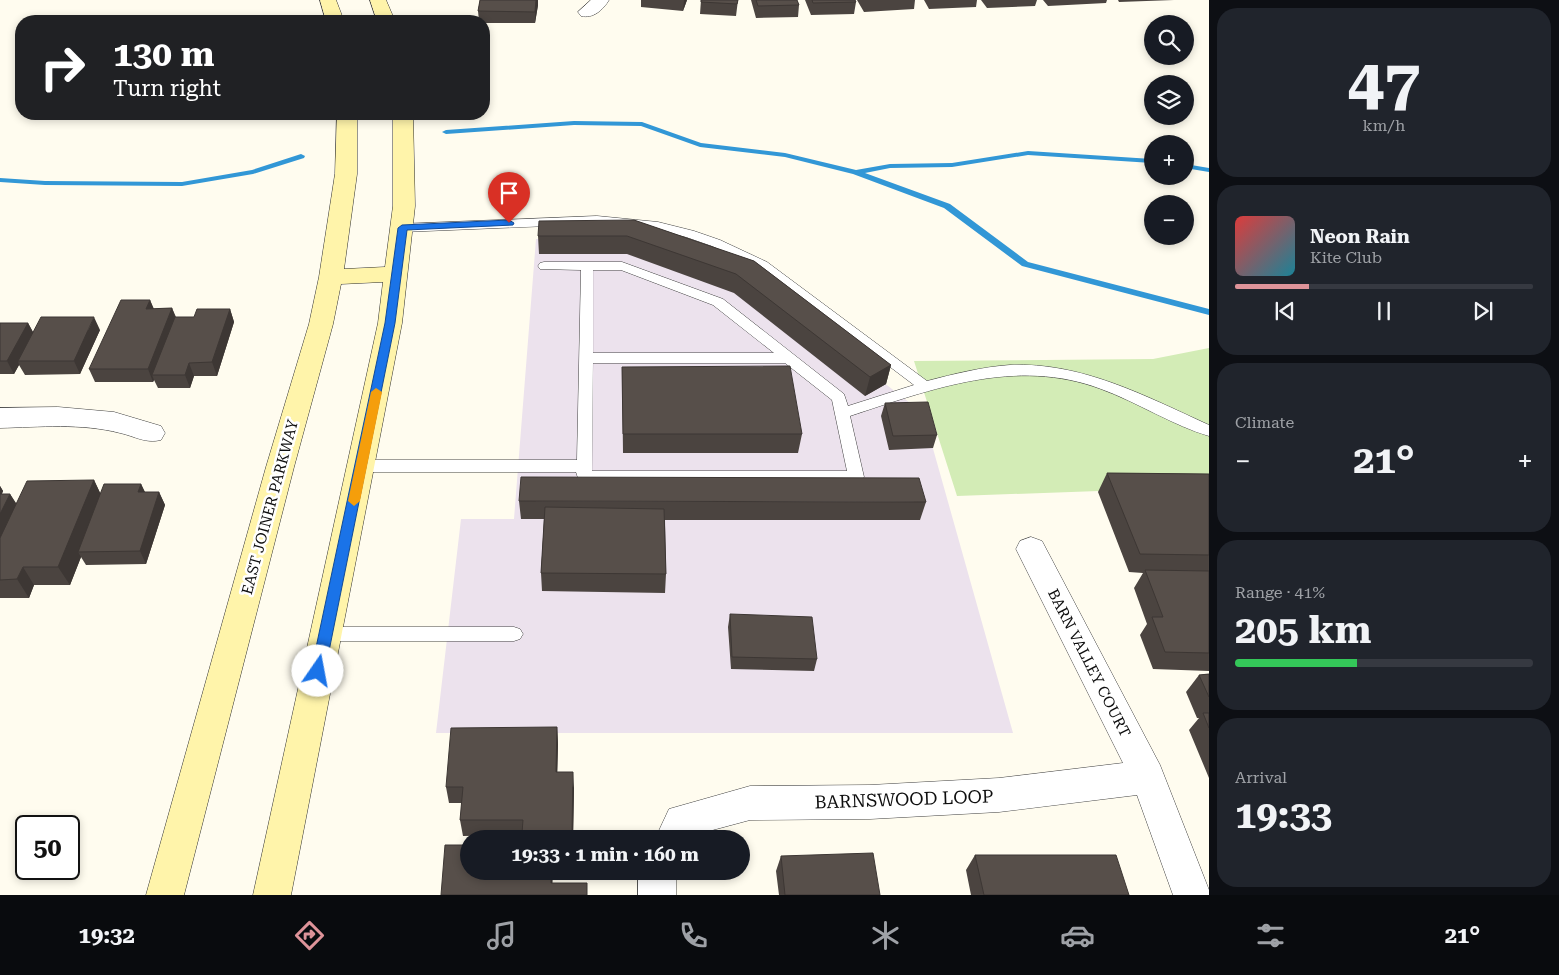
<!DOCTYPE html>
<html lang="en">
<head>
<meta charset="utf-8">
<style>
	:root { --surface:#171b24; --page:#20242c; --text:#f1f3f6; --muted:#9ea1a6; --line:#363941; --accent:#de9399 }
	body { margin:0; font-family:"Roboto Serif",serif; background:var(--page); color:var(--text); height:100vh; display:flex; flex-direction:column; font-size:19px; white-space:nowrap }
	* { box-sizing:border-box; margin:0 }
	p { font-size:16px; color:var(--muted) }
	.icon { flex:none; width:28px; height:28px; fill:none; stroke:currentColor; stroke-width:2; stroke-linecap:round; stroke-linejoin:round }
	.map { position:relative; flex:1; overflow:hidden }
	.sheet { display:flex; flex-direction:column; gap:8px; padding:8px; background:#0d0f14; width:350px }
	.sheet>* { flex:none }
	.top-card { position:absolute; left:15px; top:15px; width:475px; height:105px; border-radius:20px; box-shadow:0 2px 8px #0003; background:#202124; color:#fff; overflow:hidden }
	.tools { position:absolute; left:1144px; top:15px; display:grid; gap:10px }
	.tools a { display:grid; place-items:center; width:50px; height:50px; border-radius:50%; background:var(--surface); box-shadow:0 2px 8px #0003; font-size:25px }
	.speed { position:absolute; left:15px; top:815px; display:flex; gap:10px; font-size:25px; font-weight:700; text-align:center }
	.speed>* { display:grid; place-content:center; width:65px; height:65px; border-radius:50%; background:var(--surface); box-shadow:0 2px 8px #0003; line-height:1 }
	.speed .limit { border:2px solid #111; border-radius:8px; background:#fff; color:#111 }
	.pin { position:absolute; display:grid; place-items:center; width:42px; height:42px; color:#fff; margin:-51px -21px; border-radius:50% 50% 50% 0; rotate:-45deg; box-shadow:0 0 5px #0007 }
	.pin .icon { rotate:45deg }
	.me { position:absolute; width:55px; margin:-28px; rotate:12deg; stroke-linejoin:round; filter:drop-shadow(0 0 4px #0008) }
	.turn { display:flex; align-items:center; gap:18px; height:105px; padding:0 15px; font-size:22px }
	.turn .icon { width:65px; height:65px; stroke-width:2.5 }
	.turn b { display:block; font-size:35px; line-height:42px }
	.big { font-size:38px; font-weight:700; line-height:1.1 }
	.sheet .widget { flex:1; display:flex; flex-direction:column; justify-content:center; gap:8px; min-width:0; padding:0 18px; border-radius:20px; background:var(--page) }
	.sheet .dial { align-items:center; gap:0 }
	.dial b { font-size:65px; line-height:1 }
	.song { display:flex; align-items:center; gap:15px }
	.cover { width:60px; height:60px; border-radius:8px; background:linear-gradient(135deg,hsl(0 70% 55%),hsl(190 70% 35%)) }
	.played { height:5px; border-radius:2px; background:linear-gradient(90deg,var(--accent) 25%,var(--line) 25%) }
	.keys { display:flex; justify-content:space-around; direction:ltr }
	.heat { display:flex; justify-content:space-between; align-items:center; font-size:28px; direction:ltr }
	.charge { height:8px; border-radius:4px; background:linear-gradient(90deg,#34c759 41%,var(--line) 0) }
	.trip { position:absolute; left:460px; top:830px; width:290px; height:50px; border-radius:25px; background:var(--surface); box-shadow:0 2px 8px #0003; font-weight:700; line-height:50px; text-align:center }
	.tab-bar { display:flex; height:80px; justify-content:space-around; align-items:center; background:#090b0e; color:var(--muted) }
	.tab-bar .icon { width:35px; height:35px }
	.tab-bar .active { color:var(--accent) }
	.tab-bar b { font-size:22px; color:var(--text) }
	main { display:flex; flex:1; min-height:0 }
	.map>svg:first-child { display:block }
	.industrial { fill:#ece2ed }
	.green { fill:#d3ecb6 }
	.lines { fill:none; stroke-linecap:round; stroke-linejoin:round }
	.stream { fill:#3297d6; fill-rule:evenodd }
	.service-casing { stroke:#414141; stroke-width:1 }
	.minor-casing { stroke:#414141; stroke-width:1 }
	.secondary-casing { stroke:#303030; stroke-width:1 }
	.service { fill:#fff; fill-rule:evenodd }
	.minor { fill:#fff; fill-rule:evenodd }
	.secondary { fill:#fff4aa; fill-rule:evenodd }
	.wall { fill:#4b4440 }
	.shaded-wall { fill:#3d3734 }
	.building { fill:#574f4a; stroke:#3d3734 }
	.route { fill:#1a73e8; stroke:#114b97 }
	.slow { fill:#f59e0b }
	.labels { text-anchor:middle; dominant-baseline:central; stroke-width:5; stroke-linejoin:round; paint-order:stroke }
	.street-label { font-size:15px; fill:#0e0e0e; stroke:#fff }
	.near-street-label { font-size:18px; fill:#0e0e0e; stroke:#fff }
</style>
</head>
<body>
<main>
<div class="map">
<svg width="1209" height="895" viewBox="0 0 1209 895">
	<rect width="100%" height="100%" fill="#fffcef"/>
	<path class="industrial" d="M536,239H634L751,280L923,413L1013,733H436L461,519H514Z"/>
	<path class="green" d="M1209,348V487L957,496L914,361L1153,359Z"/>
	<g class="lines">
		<path class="stream" d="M574,121L642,122L701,143L785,153L856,170L890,164L952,163L1028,151L1152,159V163L1028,155L952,167L890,168L865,173L950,204L1028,262L1209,309V315L1022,266L944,208L853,174L785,157L700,147L641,126L574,125L446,134L442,132L446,130Z
			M301,154L305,156L304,158L253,174L182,186L45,185L0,182V178L45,181L182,182L252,170Z
			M1185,164L1209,168V172L1185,168Z"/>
		<g class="service-casing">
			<path id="service" d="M597,216L658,222L694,231L720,240L767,262L927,381C954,374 982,367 1010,365C1082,362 1145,396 1209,425V436C1174,426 1137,402 1101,389C1016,357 932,389 850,416L864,477L861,481L856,483H584L579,481L576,472H361L356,470L353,466L356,462L361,460H577L581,270L540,269L538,266L540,263L544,262H622L723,299L844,394L848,406L914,385L759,268L712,246L686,237L658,230L597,224L402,232L396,228L402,224ZM593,270H621L713,305L774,353H593ZM593,363H785L832,400L847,471H592Z
				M326,627H514L520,629L523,634L520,639L514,641H326L320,639L317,634L320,629Z"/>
		</g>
		<g class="minor-casing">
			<path id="minor" d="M591,0H609C603,10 593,19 581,16L578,12Z
				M58,407L114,412L161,426L165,433L161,440C146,444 134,436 120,433C81,423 40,427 0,428V408Z
				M1031,537L1042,541L1160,765L1209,890V895H1173L1137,795L999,812L870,819L750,820L694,835L692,839H655L669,809L750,786L870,785L999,778L1123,763L1016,549L1020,541Z
				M638,871H676V895H638Z"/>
		</g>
		<g class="secondary-casing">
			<path id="secondary" d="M320,0H336L344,21H326Z
				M370,0H386L395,21H377Z
				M337,114H357V174L344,269L385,267L393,206V114H413L415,206L402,323L291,895H253L378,323L383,282L341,284L333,324L294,467L184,895H146L266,467L309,324L319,277L335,174Z"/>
		</g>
		<use href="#service" class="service"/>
		<use href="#minor" class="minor"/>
		<use href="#secondary" class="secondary"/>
	</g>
	<path class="wall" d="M480,0H538V5L535,23H484V21H479L478,11Z
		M641,0H687L683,11L641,7Z
		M701,0H738L736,16L700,14Z
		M751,0H797L799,5L798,17L756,18Z
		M805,0H855L856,2L854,14L811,15Z
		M857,0H915L914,9L864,12Z
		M924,0H977L976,7L929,9Z
		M981,0H1037L1035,6L987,8Z
		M1043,0H1107L1106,3L1048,6Z
		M1118,0H1174L1119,2Z
		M634,220L754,261L891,365L886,384L865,396L734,293L627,254H539L538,236Z
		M150,300L154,309L172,308L176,317H194L230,309L234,322L217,376H194L190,388H158L154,380L153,382H95L89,369Z
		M0,323H28L33,332L100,330L80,374L25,375L19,365L14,374H0Z
		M622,367L802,434L798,453H623Z
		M885,403L937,435L933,448L889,450L881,416Z
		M1107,473L1209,474V671L1153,669L1140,635L1147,624L1134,588L1143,573L1129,572L1098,492Z
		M94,480L100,493L141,484L145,492H159L165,505L146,564L86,565L81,557L70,585H34L29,598H0V486L3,491L2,494H10L16,503Z
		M519,501L926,502L920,520H665L666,574L665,593L542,591L541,573L544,519H521Z
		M730,614L817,659L814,671L731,669L728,627Z
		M1209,674V778L1189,730L1199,718H1197L1186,692L1199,675Z
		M557,727L558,744L557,772L574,788L573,839H523V835L463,836L460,820L462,803H449L446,787Z
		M975,855L1129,895H971L966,870Z
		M781,856L880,895H779L776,871Z"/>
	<path class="shaded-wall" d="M536,0H538V5L535,23V12Z
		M684,0H687L683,11Z
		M150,300L155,313L146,309Z
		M172,308L177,322L152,375L154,380L153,382L148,369Z
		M230,309L234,322L217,376L212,362Z
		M94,317L100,330L80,374L74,361Z
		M28,323L35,336L18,361L19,365L14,374L7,361Z
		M189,363L194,376L190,388L185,375Z
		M891,365L886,384L865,396L870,377Z
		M94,480L103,499L78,552L81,557L70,585L58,567Z
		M141,484L147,497L138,492Z
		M0,486L3,491L0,497Z
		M159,492L165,505L146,564L140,551Z
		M10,494L18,507L0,543V514Z
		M23,567L34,585L29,598L17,579Z
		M557,727L558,744L557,788L556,772Z
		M573,772L574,788L573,839H572Z
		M551,871H553L552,895L551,883Z"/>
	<path class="building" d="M480,0H536L535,12L478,11Z
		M701,0H738L737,4L701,2Z
		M756,0H797L799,5L758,6Z
		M812,0H855L856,2L813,3Z
		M634,220L754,261L891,365L870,377L736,274L627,236H538L539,221Z
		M121,300H150L146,309L172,308L148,369H89Z
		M197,309H230L212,362L189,363L185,375H152L175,317H194Z
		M41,317H94L74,361H18Z
		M0,323H28L7,361H0Z
		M790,366L802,434H623L622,367Z
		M928,402L937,435L893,436L885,403Z
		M1107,473L1209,474V555L1140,554Z
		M521,477L919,478L926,502L519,501Z
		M94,480L58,567H23L17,579L0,580V538L27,481Z
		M104,484H141L138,492H159L140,551L78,552Z
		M0,494H10L0,514Z
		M545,507L664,509L666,574L541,573Z
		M1145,570L1209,571V653L1165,652L1152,617H1163Z
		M730,614L812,617L817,659L732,657Z
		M1209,674V697L1199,675Z
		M1203,713H1209V728Z
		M557,727L556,772H573L572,833H522L523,820H460L463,787H446L451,728Z
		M445,845H469V871H551V883H587V895H441Z
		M873,853L880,895H785L781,856Z
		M975,855H1116L1129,895H984Z"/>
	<path class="route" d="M509,220L514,223L513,225L407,230L395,323L325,671L323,676L318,677L313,676L311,671L385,323L398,228L402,225Z"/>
	<path class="slow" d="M376,388L382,392L360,501L354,506L348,501L371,392Z"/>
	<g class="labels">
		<g class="street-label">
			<text transform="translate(270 507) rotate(-75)">EAST JOINER PARKWAY</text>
			<text transform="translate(1089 663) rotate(63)">BARN VALLEY COURT</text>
		</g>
		<g class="near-street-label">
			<text transform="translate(904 799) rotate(-2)">BARNSWOOD LOOP</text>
		</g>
	</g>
</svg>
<div class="tools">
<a><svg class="icon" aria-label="search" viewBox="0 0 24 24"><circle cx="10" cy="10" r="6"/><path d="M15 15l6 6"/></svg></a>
<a><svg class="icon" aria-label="layers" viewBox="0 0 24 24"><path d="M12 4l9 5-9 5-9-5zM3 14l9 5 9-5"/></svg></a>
<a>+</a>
<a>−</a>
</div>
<div class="speed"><div class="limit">50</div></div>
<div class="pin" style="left:509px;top:223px;background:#d93025"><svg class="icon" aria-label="arrive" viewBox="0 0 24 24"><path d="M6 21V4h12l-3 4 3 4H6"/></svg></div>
<svg class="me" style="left:318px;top:671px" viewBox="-20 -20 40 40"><circle r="19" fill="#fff"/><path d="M0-13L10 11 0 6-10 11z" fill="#1a73e8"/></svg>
<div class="trip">19:33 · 1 min · 160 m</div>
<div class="top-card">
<div class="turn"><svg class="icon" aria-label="right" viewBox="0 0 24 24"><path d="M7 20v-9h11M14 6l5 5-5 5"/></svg><div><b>130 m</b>Turn right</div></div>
</div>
</div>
<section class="sheet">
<div class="widget dial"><b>47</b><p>km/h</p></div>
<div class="widget">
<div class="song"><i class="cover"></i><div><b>Neon Rain</b><p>Kite Club</p></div></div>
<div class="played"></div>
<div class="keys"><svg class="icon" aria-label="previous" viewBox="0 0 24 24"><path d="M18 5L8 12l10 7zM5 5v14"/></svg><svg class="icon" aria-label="pause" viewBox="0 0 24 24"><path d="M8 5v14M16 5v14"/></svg><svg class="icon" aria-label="next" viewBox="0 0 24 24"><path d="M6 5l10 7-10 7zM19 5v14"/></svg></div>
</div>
<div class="widget"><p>Climate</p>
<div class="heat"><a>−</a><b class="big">21°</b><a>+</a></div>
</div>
<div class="widget"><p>Range · 41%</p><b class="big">205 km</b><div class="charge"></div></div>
<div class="widget"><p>Arrival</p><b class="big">19:33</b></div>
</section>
</main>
<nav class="tab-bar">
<b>19:32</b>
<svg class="icon active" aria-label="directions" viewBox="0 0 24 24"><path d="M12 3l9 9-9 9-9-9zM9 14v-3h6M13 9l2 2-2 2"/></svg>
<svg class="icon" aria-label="music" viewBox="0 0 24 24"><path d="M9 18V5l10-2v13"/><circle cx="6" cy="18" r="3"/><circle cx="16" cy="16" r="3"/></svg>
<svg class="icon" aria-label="phone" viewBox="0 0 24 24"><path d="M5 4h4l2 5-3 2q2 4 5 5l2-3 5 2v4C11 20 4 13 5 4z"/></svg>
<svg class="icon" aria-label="climate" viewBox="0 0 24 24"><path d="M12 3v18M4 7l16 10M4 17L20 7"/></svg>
<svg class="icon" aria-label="car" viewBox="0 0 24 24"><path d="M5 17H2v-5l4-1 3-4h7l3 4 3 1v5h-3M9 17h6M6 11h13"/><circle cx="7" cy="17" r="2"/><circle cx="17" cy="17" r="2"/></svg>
<svg class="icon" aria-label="filters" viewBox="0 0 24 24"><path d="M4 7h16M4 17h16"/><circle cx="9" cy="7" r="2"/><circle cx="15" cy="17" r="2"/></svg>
<b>21°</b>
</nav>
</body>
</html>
